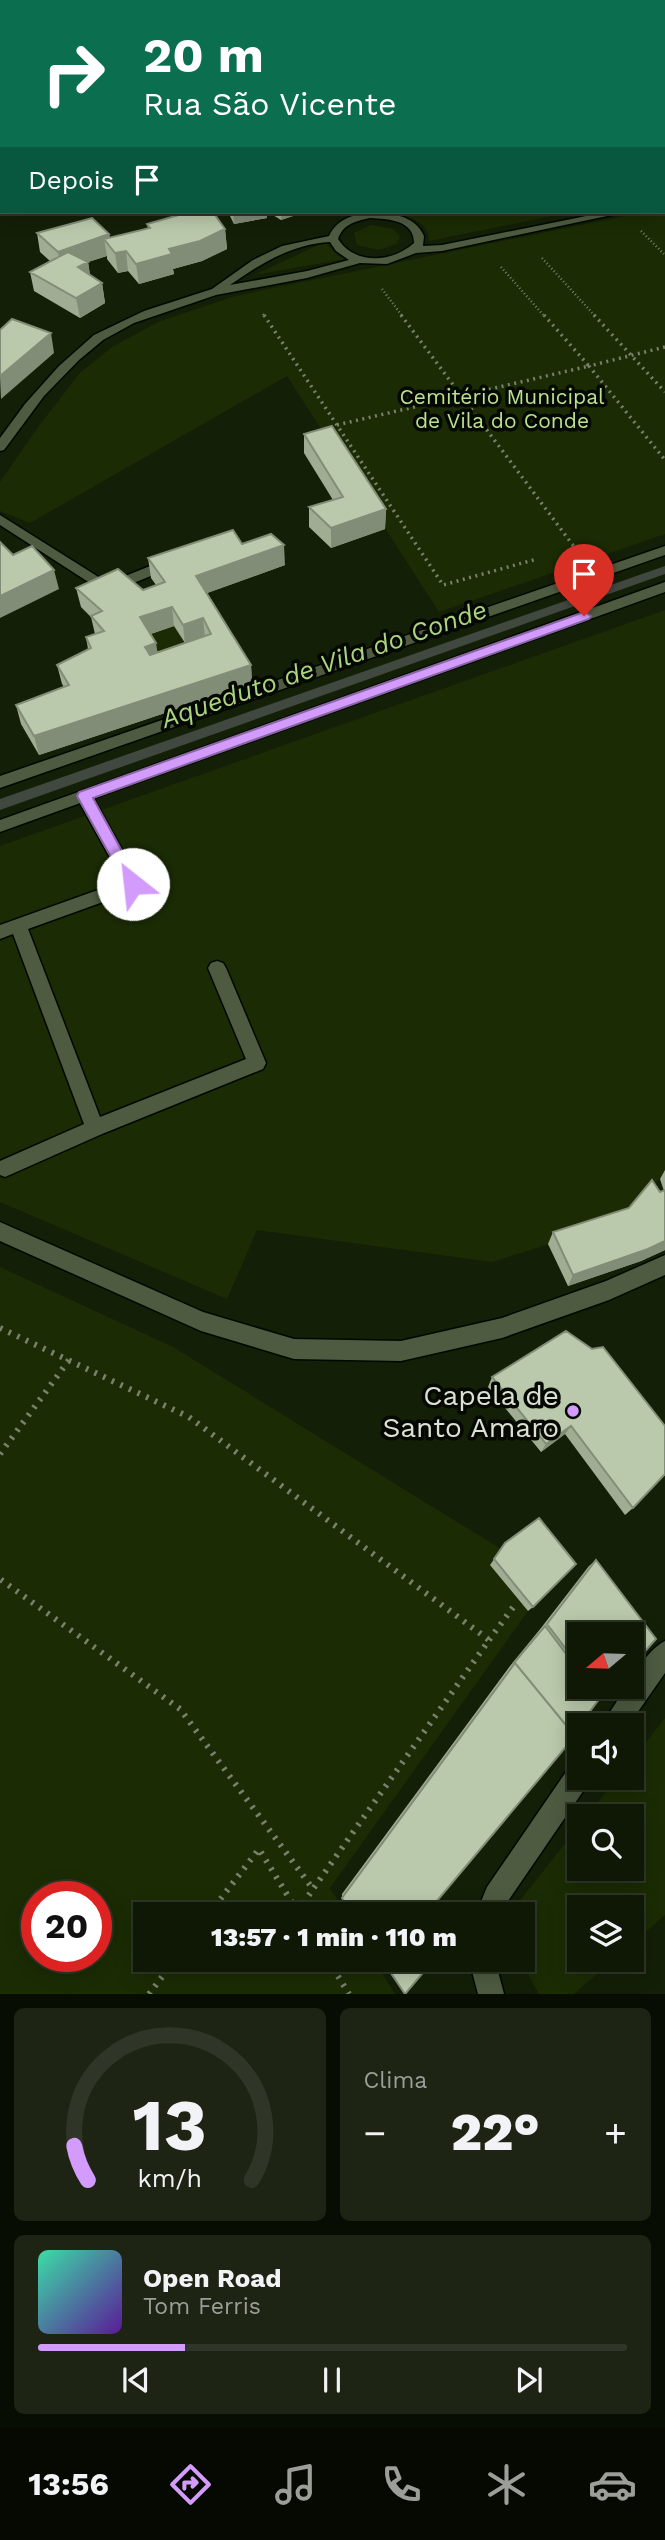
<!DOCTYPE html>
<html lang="pt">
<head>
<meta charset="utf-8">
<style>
	:root { --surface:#0f1705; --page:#1d2413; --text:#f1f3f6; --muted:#9b9f9a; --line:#2f3627; --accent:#d39cfc }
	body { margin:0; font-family:"Work Sans",sans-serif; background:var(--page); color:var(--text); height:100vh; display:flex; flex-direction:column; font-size:26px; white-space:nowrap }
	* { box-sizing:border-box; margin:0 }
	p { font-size:23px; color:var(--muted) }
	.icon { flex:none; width:38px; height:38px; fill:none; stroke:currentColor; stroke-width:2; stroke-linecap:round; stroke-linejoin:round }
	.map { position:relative; height:1994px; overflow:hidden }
	.drawer { display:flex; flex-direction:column; gap:14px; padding:14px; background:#080d03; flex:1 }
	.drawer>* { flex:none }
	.guide { position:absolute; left:0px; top:0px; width:665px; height:214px; box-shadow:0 4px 18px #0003,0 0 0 2px var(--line); background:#0b6e4f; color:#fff; overflow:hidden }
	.needle { width:46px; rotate:251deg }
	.fabs { position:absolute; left:567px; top:1622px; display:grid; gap:14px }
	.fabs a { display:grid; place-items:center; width:77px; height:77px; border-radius:0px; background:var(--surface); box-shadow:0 4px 18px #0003,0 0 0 2px var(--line); font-size:35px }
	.speed { position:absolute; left:21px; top:1881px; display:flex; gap:14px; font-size:35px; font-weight:700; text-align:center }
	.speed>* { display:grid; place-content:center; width:91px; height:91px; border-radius:50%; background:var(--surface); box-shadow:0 4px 18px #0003,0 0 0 2px var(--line); line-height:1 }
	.speed .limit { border:10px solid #d22; background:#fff; color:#111 }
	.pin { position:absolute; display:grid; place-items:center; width:60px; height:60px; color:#fff; margin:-72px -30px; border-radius:50% 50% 50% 0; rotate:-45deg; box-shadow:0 0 7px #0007 }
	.pin .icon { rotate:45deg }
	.me { position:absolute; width:77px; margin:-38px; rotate:331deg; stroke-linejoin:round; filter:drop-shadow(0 0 5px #0008) }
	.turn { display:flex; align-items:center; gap:24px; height:147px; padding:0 28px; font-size:32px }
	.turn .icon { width:91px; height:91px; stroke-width:2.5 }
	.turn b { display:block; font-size:49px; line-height:60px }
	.then { display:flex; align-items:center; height:66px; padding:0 28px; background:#0003; gap:14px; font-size:26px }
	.big { font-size:52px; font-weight:800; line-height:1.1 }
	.drawer .card { flex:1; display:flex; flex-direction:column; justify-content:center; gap:10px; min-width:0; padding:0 24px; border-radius:10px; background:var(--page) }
	.drawer .dial { align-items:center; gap:0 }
	.dial svg { height:182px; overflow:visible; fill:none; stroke:var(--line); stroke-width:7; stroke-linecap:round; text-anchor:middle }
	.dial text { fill:var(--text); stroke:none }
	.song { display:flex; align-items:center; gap:21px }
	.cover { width:84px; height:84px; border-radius:10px; background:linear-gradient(135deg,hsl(160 70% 55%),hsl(270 70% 35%)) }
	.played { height:7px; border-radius:4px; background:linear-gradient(90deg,var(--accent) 25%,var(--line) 25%) }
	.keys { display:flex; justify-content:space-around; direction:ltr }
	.heat { display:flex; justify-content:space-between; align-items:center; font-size:38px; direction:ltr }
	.drawer .tiles { flex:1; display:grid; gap:14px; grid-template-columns:1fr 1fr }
	.card:last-child { grid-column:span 2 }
	.trip { position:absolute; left:133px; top:1902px; width:402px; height:70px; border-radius:0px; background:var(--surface); box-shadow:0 4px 18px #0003,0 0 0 2px var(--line); font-weight:800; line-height:70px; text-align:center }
	.tabs { display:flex; height:112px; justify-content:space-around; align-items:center; background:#060902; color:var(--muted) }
	.tabs .icon { width:49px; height:49px }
	.tabs .on { color:var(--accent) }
	.tabs b { font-size:32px; color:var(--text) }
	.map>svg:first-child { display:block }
	.green { fill:#1b2c04; fill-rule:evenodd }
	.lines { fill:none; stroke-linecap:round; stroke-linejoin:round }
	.stream { fill:#41483f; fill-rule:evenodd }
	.lane-casing { stroke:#020800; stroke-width:3 }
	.street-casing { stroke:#020800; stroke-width:3 }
	.secondary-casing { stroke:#020800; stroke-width:3 }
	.path-far2 { stroke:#77816d; stroke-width:2.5; stroke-dasharray:1 2.5; stroke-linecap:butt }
	.path-far1 { stroke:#77816d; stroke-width:3.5; stroke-dasharray:2 4.5; stroke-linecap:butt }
	.path { stroke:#77816d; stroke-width:6; stroke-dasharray:2.5 7; stroke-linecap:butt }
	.lane { fill:#4e5b41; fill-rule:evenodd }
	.street { fill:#4e5b41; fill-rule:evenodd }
	.secondary { fill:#63784c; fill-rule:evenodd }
	.tram { stroke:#757e6b; stroke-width:2 }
	.wall { fill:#a0ad93; fill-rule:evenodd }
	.shaded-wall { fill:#828d78 }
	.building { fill:#bac9ab; stroke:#828d78; stroke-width:2; fill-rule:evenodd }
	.route { fill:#d39cfc; stroke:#8965a4; stroke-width:2 }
	.poi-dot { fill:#d39cfc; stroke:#040702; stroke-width:2.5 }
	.labels { text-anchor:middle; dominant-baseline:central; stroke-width:7; stroke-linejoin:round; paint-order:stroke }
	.far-park-label { font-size:21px; fill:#b9e38d; stroke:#040702 }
	.water-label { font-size:26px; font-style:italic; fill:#aad47e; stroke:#040702 }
	.near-poi-label { font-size:28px; fill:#d9e1d2; stroke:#040702; text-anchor:end }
</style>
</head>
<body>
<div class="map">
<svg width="665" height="1994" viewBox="0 0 665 1994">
	<rect width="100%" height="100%" fill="#141f07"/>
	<path class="green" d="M370,0H665V162L663,2H366Z
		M665,207V534L439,612L287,376L30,523L0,511V482L41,423L80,373L112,347L158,322L235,296L644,212H663Z
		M405,212H572L429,241C429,223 413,219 398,213Z
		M371,225L393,229L400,236L397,244L378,250L357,245L354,233Z
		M325,242L337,255L345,259L254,275Z
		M665,610V1175L651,1186L622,1221L492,1262L257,1230L227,1299L0,1202V846Z
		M174,626L185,644L153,675L144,636Z
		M0,1267L173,1347L501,1549L490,1565L528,1611L330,1888L346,1914H145V1960H374L395,1994H0ZM37,1897H96V1956H37Z
		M665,1718V1915L632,1944V1908H579V1960H613L574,1994H539L520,1960H523V1914H517L521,1899L579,1826V1869H632V1816H587L617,1778H632V1760Z"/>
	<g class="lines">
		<path class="stream" d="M665,566V574L0,810V799Z"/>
		<g class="lane-casing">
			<path id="lane" d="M325,0H335L324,2Z
				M0,515L108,583L165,560L170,558L177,563L175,566L107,594L0,525Z
				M84,790L90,792L141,884L139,889L28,929L100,1117L246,1059L208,968L211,963L217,961L223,963L226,968L266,1063L263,1069L102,1134L5,1177L0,1175V1161L84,1124L13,934L0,939V925L123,881L76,796Z"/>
		</g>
		<g class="street-casing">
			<path id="street" d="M159,0H168L158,2Z
				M663,199H665L663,206Z
				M370,212C391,213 415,215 424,236L423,246L442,245L606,212H626L442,251L416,253L387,264L360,263L307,278L216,295L134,323L103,340L79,360L44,396L4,450L0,451V438L25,404L59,366L94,335L144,311L212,289L253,260L282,246L329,236C337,219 352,215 370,212ZM370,218C388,219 414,220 414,243C392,263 355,265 338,239C343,224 356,221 370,218ZM330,242L336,251L349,260L307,271L230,285C260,264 292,244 330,242Z
				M665,546V555L0,788V776Z
				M665,582V592L0,832V820Z
				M0,1222L203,1312L294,1339L401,1341L502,1318L606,1281L665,1255V1275L609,1300L502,1338L401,1361L294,1359L201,1331L0,1241Z
				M665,1641V1673L628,1726H601L626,1687H632C632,1672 652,1647 665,1641Z
				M579,1763V1778H590L588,1784L506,1904L502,1914H476L487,1887L570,1766Z
				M469,1960H495L504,1994H478Z"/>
		</g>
		<g class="secondary-casing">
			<path id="secondary" d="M215,0H226L214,2Z
				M283,0H293L282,2Z
				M2,106V112L0,113V107Z
				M0,144H2L0,151Z"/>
		</g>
		<path class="path-far2" d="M641,231L665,255
			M542,258L596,317
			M501,267L545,317
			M382,289L403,317
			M263,314L265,317"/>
		<path class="path-far1" d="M264,315L443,585L537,559
			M401,315L575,548
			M594,315L665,392
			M665,347L589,366L665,460
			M337,425L589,366L544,315"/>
		<path class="path" d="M0,1328L189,1417L489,1640L313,1889L180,1709L0,1579
			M0,1454L69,1360
			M489,1640L514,1606
			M298,1911L313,1889
			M209,1914L259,1849L299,1914
			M328,1960L349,1994
			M149,1994L175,1960"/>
		<use href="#lane" class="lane"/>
		<use href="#street" class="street"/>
		<use href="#secondary" class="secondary"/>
		<path class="tram" d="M245,2L248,0
			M262,2L266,0"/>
	</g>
	<path class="wall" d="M663,144H665V179H663Z
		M161,212H213L225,229L227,249L202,261L173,269L174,274L139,284L128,271L118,273L107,259V256L88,262L90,275L102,283L105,303L80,318L34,291L30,272L50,261L40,252L37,233L109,234L110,238L148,229L147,224L174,217L173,215L165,216Z
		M228,212H267V218L234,224Z
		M268,212H305L281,220Z
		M304,434L386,509L385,529L331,548L309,527V507L333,500L304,453Z
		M242,544L285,565L207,593L251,665L252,684L39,755L21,724L16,705L64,687L62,684L57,665L88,649L86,637L95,634L91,617L81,607L76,588L143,590L156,585L151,578L148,558ZM174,626L185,643L158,653L151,634Z
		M665,1170V1250L641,1261L568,1286L548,1244L553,1232L629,1208L664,1191L660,1179Z
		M566,1331L633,1508L625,1515L565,1434L541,1452L488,1387L492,1377Z
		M505,1543L533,1607L528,1611L490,1565Z
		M596,1560L579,1634V1687H612L603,1697L600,1698L342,1898V1894L510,1666L541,1628L589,1566Z"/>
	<path class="shaded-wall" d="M0,29H2V48H0Z
		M165,212H173V215L165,216Z
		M233,212H267V218L234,224Z
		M281,212H305L281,220Z
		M225,229L227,249L202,261L173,269L174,274L139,284L136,264L169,249Z
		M109,234L111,248L104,239L107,256L88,262L91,282L61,272L58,252Z
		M126,251L128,271L118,273L115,253Z
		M102,283L105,303L80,318L76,298Z
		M51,333L54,353L1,399L0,376Z
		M386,509L385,529L331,548V528Z
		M284,545L285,565L199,596L196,576Z
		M54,570L59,589L0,618V596Z
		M172,607L174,626L144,636L140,617Z
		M203,618L205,638L185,645L183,625Z
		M156,643L159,662L148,667L145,647Z
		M251,665L252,684L39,755L34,736Z
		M665,1241V1250L641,1261L568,1286L573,1275Z
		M571,1426L565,1434L541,1452L546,1444Z"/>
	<path class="building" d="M0,0H65L64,1H0Z
		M0,9H2V29H0Z
		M663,144H665V158L663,156Z
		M176,212H213L225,229L200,241L169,249L172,254L136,264L126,251L115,253L104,239L150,228L147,224L179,215Z
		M92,218L109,234L58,252L37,233Z
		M68,252L88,262L78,267L102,283L76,298L30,272Z
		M12,319L51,333L0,376V330Z
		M332,426L386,509L331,528L309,507L343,497L304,434Z
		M233,530L242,544L271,534L284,545L196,576L251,665L34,736L16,705L69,685L57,665L91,648L86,637L104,631L91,616L102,611L76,588L118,569L143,590L165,582L148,558ZM172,607L183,625L203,618L211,634L150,655L145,647L156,643L140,617Z
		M0,542L13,555L32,546L54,570L0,596Z
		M652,1180L660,1192L665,1190V1241L648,1249L573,1275L553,1232L629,1208Z
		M566,1331L592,1349L603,1347L665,1426V1474L633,1508L571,1426L546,1444L492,1377Z
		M539,1518L576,1564L533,1607L494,1559L505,1543Z
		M596,1560L656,1639L632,1666V1634H579V1666L547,1624Z
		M545,1626L579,1671V1687H591L600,1698L573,1734L515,1663L513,1664Z
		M515,1663L575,1736L426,1914H353L342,1898Z
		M595,1687H612L603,1697Z
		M382,1960H424L428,1967L405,1994Z"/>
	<path class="route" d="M584,612L591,616L589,619L93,798L140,884L138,888H128L77,796L79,792Z"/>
	<circle class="poi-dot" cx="573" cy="1411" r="7"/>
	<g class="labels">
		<g class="far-park-label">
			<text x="502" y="396">Cemitério Municipal<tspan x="502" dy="24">de Vila do Conde</tspan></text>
		</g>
		<g class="water-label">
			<text transform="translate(324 664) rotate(-19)">Aqueduto de Vila do Conde</text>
		</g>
		<g class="near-poi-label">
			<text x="559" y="1395">Capela de<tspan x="559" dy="32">Santo Amaro</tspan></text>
		</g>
	</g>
</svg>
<div class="fabs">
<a><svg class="needle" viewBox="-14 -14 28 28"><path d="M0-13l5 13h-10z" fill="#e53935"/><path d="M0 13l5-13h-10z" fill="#9b9f9a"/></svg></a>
<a><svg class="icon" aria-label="sound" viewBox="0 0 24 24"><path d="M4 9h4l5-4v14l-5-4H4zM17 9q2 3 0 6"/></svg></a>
<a><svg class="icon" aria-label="search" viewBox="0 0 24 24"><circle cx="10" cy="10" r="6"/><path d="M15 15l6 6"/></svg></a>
<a><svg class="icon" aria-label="layers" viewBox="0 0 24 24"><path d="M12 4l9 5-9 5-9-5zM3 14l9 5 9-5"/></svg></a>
</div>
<div class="speed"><div class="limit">20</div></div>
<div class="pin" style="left:584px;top:616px;background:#d93025"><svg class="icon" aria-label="arrive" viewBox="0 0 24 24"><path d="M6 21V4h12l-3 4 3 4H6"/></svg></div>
<svg class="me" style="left:133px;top:884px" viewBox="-20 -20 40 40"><circle r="19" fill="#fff"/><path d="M0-13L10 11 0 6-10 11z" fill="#d39cfc"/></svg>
<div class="trip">13:57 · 1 min · 110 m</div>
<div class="guide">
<div class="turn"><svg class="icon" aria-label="right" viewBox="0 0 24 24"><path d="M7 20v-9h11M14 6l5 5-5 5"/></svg><div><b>20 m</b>Rua São Vicente</div></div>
<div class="then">Depois<svg class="icon" aria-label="arrive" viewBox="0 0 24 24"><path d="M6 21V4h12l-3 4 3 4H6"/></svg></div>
</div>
</div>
<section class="drawer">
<div class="tiles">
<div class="card dial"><svg viewBox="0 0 100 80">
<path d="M14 69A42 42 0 1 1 86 69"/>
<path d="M14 69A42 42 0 0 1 8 54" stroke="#d39cfc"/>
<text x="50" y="56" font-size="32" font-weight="700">13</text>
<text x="50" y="72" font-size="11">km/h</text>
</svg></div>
<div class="card"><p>Clima</p>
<div class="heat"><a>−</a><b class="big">22°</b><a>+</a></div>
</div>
<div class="card">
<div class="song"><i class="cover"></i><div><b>Open Road</b><p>Tom Ferris</p></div></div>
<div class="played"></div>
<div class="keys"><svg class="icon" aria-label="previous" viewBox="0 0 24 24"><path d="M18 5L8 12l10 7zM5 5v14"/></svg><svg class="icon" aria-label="pause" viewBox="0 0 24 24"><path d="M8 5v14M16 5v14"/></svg><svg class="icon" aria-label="next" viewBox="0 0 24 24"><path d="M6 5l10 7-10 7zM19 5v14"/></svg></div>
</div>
</div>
</section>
<nav class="tabs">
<b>13:56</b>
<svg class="icon on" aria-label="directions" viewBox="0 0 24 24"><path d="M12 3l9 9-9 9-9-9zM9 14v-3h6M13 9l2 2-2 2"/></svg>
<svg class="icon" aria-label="music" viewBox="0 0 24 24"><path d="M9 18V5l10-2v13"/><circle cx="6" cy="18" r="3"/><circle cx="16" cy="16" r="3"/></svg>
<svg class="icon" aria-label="phone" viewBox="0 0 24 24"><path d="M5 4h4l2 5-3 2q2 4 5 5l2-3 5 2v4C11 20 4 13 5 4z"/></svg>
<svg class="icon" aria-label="climate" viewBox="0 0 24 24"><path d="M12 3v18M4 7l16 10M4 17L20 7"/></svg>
<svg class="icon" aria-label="car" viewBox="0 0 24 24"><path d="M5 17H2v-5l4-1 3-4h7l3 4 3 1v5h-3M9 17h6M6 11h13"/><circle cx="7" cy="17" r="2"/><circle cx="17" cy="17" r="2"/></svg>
</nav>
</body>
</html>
